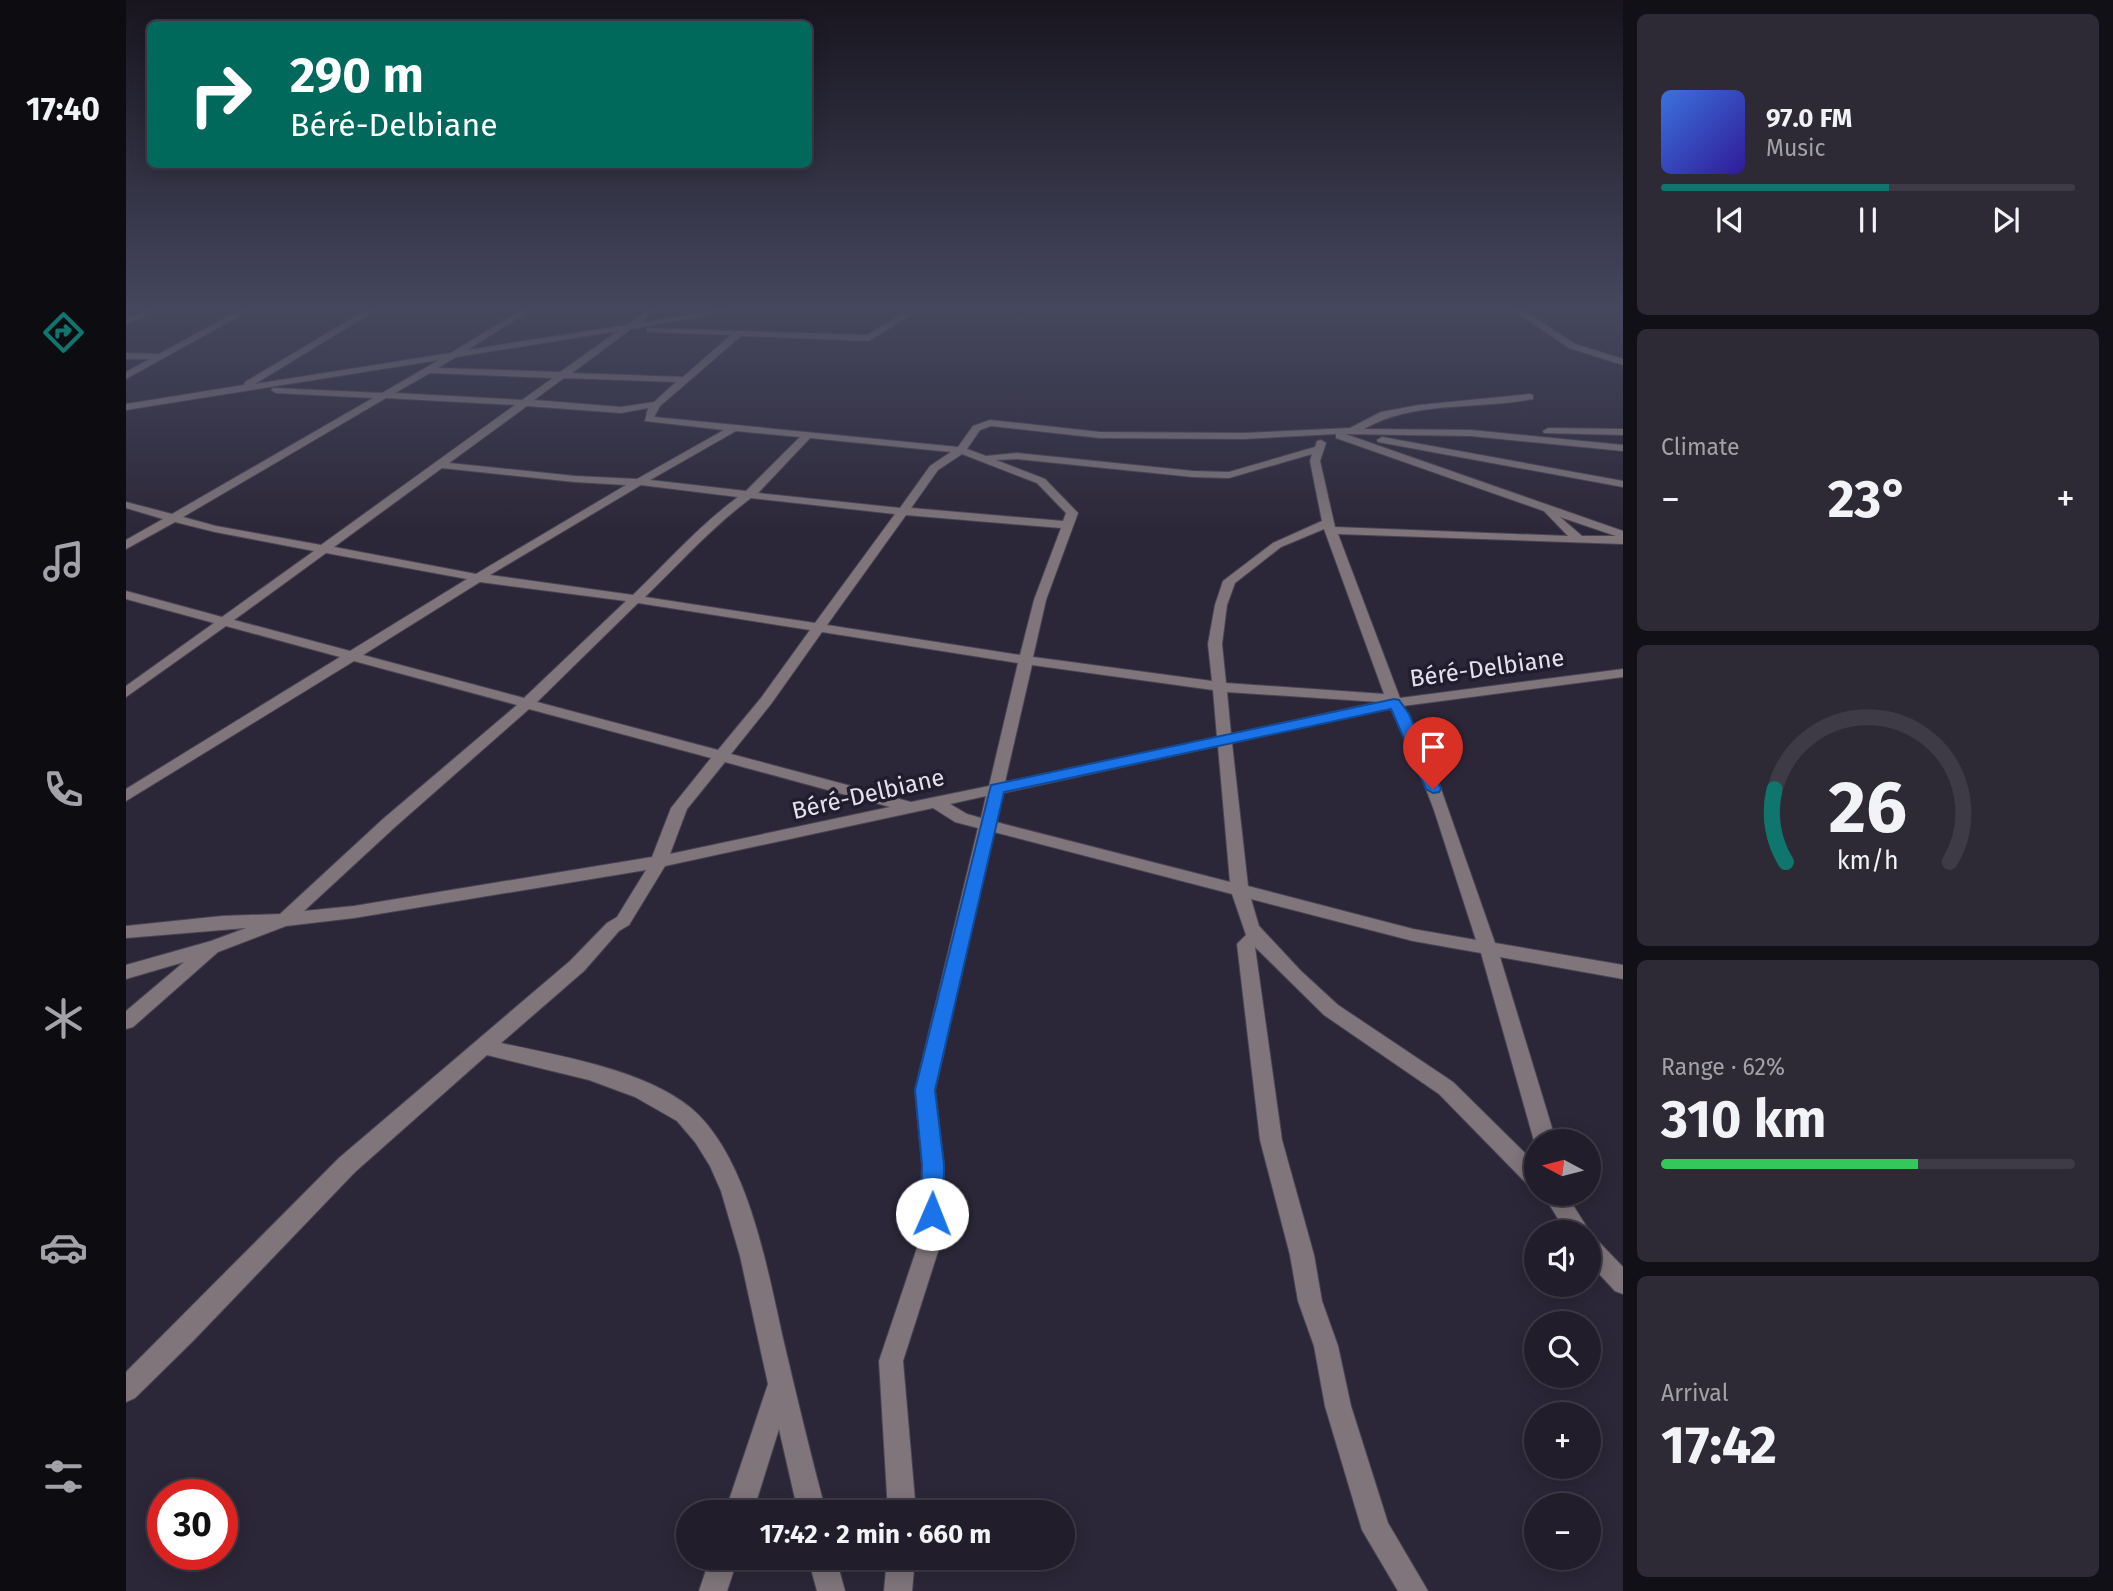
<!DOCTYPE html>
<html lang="en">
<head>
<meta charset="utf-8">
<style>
	:root { --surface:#211d2a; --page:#2d2a36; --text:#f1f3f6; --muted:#a2a2a8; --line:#3e3b47; --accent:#0f766e }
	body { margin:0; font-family:"Fira Sans",sans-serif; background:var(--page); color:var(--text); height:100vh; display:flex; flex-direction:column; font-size:26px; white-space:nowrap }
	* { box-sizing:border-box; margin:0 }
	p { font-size:23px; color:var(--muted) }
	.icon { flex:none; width:38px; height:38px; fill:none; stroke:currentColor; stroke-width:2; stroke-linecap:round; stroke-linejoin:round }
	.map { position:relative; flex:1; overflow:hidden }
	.details { display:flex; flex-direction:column; gap:14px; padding:14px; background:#121017; width:490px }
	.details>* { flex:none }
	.banner { position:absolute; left:21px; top:21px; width:665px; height:147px; border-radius:10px; box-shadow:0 4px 18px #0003,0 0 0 2px var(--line); background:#00695c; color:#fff; overflow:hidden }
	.needle { width:46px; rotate:277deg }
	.tools { position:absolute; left:1398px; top:1129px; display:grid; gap:14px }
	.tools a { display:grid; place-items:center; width:77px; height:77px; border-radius:50%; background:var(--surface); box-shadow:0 4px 18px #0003,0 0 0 2px var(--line); font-size:35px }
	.speed { position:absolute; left:21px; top:1479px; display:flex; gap:14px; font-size:35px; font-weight:700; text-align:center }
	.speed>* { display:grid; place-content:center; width:91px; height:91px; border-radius:50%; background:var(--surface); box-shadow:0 4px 18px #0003,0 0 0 2px var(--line); line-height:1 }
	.speed .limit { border:10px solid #d22; background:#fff; color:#111 }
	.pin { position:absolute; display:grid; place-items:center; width:60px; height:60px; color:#fff; margin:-72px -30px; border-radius:50% 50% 50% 0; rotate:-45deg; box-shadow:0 0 7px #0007 }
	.pin .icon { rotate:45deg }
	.me { position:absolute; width:77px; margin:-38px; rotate:1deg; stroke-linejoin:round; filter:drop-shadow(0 0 5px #0008) }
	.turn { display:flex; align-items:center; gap:24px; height:147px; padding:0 28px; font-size:32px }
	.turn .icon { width:91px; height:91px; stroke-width:2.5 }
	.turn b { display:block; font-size:49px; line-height:60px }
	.big { font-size:52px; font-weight:700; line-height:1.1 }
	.details .card { flex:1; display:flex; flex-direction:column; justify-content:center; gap:10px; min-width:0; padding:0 24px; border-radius:10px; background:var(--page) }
	.details .dial { align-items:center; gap:0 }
	.dial svg { height:182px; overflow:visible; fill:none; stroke:var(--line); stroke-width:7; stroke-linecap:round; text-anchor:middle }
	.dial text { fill:var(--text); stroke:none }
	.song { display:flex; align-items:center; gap:21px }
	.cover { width:84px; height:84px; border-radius:10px; background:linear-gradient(135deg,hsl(220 70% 55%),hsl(250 70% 35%)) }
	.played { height:7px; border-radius:4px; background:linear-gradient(90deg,var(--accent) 55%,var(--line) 55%) }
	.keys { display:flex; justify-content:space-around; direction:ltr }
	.heat { display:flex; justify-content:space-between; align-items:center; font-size:38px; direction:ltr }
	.charge { height:10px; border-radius:5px; background:linear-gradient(90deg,#34c759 62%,var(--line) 0) }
	.trip { position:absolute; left:550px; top:1500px; width:399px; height:70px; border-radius:35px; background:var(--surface); box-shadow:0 4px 18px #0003,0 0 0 2px var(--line); font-weight:700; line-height:70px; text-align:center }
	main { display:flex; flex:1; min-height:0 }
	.tab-bar { display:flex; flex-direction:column; width:126px; justify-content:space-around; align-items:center; background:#0d0c11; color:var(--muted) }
	.tab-bar .icon { width:49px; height:49px }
	.tab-bar .selected { color:var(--accent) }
	.tab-bar b { font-size:32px; color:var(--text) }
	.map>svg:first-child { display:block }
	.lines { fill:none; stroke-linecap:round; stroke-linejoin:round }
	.minor-casing { stroke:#494555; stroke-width:2 }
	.minor { fill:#7f757a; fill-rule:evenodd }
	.route { fill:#1a73e8; stroke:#114b97; stroke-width:2 }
	.labels { text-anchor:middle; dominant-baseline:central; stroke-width:7; stroke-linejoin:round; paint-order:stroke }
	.street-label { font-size:24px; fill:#e4e1ec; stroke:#221d2e }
</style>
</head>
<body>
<main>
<nav class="tab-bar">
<b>17:40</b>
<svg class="icon selected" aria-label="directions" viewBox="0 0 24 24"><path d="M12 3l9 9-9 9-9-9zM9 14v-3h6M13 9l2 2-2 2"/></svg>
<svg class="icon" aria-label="music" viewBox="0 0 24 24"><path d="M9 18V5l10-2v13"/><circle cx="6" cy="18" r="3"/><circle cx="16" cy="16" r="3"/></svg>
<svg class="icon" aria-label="phone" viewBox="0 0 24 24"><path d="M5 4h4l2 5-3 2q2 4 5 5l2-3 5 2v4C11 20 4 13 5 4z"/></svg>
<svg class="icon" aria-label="climate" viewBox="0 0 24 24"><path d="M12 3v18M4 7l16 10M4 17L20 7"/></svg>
<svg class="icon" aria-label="car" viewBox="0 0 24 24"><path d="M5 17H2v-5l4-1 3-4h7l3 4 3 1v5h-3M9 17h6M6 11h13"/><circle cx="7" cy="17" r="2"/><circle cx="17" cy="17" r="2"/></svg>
<svg class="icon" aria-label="filters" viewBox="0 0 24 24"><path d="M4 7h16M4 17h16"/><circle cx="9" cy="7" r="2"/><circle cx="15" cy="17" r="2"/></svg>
</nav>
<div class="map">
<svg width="1497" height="1591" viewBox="0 0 1497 1591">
	<rect width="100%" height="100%" fill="#2c2738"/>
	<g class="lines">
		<g class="minor-casing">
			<path id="minor" d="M21,310H33L0,324V319Z
				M114,310H124L0,379V372L24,359H0V353L33,354Z
				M240,310H250L129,384L325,353L395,310H405L341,350L501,325L520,310H530L514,323L591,310H612L505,329L446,373L557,377L605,335L524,332H521V328L741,335L783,310H793L743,341L615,336L534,406L528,417L832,447L847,426L864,420L974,432L1117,433L1224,428L1255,412L1293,405L1404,394L1407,395V399C1352,410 1288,400 1238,429L1345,430L1497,445V451L1345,436L1219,434L1497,531V544L1212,534L1274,698L1497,669V677L1277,706L1308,769L1369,943L1497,965V979L1374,957L1430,1141H1410V1145L1408,1141L1355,953L1287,941L1125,899L1133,926L1175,971L1212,1005L1327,1082L1410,1164V1188L1402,1185L1313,1094L1198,1015L1129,947L1156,1140L1188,1255L1196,1301L1212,1346L1225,1406L1262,1523L1302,1591H1272L1236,1530L1199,1406L1188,1346L1172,1301L1164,1255L1134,1140L1111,944L1120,935L1106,894L868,832L809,1090L818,1165L816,1239L777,1361L790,1512H762L753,1361L794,1239L796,1165L789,1090L852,828L829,822L807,808L539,866L503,925L493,931L458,971L375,1043C434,1056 517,1069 565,1108C624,1158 642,1275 659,1347C672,1402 685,1457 700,1512H672L653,1429L627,1512H599L642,1384L614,1256L595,1191L584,1166L569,1142L551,1121L509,1097L463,1080L361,1055L229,1172L67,1341L9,1398L0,1402V1372L213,1158L444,961L481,923L491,917L520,870L228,918L160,926L92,952L7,1027L0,1029V1011L58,962L0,979V965L85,941L120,928L0,938V926L96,916L154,914L257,819L391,705L228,661L0,801V789L214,657L100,626L0,697V686L88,623L0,599V591L96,617L188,551L89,532L49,522L0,549V540L37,519L0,508V502L46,514L247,398L150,393L145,390L147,388L256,393L313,360L0,410V404L118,385L119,382ZM492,331L434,372L312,368L330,357ZM304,373L427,378L396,400L269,393ZM438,378L550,382L528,402L495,407L408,400ZM260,398L389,405L195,545L90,526L57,517ZM401,406L495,413L522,408L519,421L598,430L511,479L449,476L323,463ZM865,426L974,438L1117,439L1210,434V438L1418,511L1442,536L1209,527L1194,461L1200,443L1195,440L1191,441L1189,447L1103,472L1067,471L891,453L860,456L841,449L854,430ZM610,431L674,437L620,491L524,480ZM684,438L825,452L804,466L774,508L632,493ZM836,454L911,483L940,513L937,521L785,508L812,470ZM1186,454L1184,461L1196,521L1147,543L1097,581L1089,605L1082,644L1086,681L907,657L920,600L952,513L919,479L870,460L891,459L1067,477L1103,478ZM316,468L449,482L500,485L350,574L208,547ZM515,485L612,497C574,525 541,562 507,595L364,575ZM625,498L769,514L689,623L519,597C554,563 586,527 625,498ZM780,515L935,528L908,600L894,655L701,625ZM1434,517L1490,536H1456ZM1198,529L1258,694L1100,683L1096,644L1101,605L1109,583L1155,547ZM200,553L341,579L224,651L108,620ZM354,582L500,601L398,698L237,655ZM512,603L684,630L635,698L592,750L411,702ZM696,632L892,663L863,786L785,802L605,754L645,704ZM906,665L1087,690L1091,737L879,782ZM1101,692L1253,702L1105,734ZM1264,708L1282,742L1308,810L1350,940L1287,929L1122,886L1106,743ZM403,709L585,758L545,808L526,857L228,906L178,911L269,827ZM1092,746L1104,882L870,822L877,793ZM599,762L764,807L544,854L561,809ZM860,796L855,818L841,814L824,804Z
				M1387,310H1397L1449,344L1497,359V365L1443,348Z
				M1422,428L1497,429V435L1418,433L1417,431Z
				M1256,437L1497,481V487L1252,442L1251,440Z
				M1417,1194H1440L1464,1232L1463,1235V1232H1440Z
				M1463,1236L1471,1240L1497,1267V1294L1489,1291L1463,1263Z
				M584,1558H612L601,1591H573Z
				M682,1558H710L719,1591H691Z
				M761,1558H789L786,1591H758Z"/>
		</g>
		<use href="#minor" class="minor"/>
	</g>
	<linearGradient id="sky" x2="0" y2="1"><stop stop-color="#18151f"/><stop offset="0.58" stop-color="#45475e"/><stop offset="1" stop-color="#45475e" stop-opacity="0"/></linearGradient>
	<rect width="1497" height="533" fill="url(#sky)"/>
	<path class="route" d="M1268,699L1273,700L1283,714L1315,789L1313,792L1307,793L1300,789L1265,709L878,792L809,1090L818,1165L817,1214L814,1222L806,1224L798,1222L795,1214L796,1165L789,1090L865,785Z"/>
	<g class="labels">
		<g class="street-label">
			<text transform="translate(1361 668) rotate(-8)">Béré-Delbiane</text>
			<text transform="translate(742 794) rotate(-13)">Béré-Delbiane</text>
		</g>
	</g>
</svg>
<div class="tools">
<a><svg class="needle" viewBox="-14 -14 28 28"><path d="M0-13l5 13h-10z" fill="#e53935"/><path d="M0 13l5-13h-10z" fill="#a2a2a8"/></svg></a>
<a><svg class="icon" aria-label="sound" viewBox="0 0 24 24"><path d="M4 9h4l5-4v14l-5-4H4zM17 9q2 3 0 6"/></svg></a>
<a><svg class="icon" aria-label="search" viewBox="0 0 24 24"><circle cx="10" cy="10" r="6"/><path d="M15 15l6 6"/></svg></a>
<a>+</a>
<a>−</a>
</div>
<div class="speed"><div class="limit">30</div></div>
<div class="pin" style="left:1307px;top:789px;background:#d93025"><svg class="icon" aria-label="arrive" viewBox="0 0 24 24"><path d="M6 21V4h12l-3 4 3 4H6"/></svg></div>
<svg class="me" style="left:806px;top:1214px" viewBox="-20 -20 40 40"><circle r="19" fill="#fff"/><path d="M0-13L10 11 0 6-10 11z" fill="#1a73e8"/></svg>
<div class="trip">17:42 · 2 min · 660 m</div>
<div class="banner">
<div class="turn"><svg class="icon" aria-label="right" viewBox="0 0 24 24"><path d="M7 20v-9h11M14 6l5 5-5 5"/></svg><div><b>290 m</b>Béré-Delbiane</div></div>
</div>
</div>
<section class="details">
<div class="card">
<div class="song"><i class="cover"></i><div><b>97.0 FM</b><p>Music</p></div></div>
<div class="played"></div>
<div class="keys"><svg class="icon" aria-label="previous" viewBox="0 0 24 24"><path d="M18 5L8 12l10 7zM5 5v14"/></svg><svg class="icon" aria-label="pause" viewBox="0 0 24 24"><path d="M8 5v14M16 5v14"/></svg><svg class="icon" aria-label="next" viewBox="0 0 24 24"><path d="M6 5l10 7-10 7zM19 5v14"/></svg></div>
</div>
<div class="card"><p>Climate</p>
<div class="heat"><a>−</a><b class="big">23°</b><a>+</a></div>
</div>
<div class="card dial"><svg viewBox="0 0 100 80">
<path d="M14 69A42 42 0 1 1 86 69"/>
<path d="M14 69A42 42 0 0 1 9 37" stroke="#0f766e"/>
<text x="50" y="56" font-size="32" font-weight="700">26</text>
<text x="50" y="72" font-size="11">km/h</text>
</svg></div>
<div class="card"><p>Range · 62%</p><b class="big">310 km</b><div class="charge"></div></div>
<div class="card"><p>Arrival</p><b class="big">17:42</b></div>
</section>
</main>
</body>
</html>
